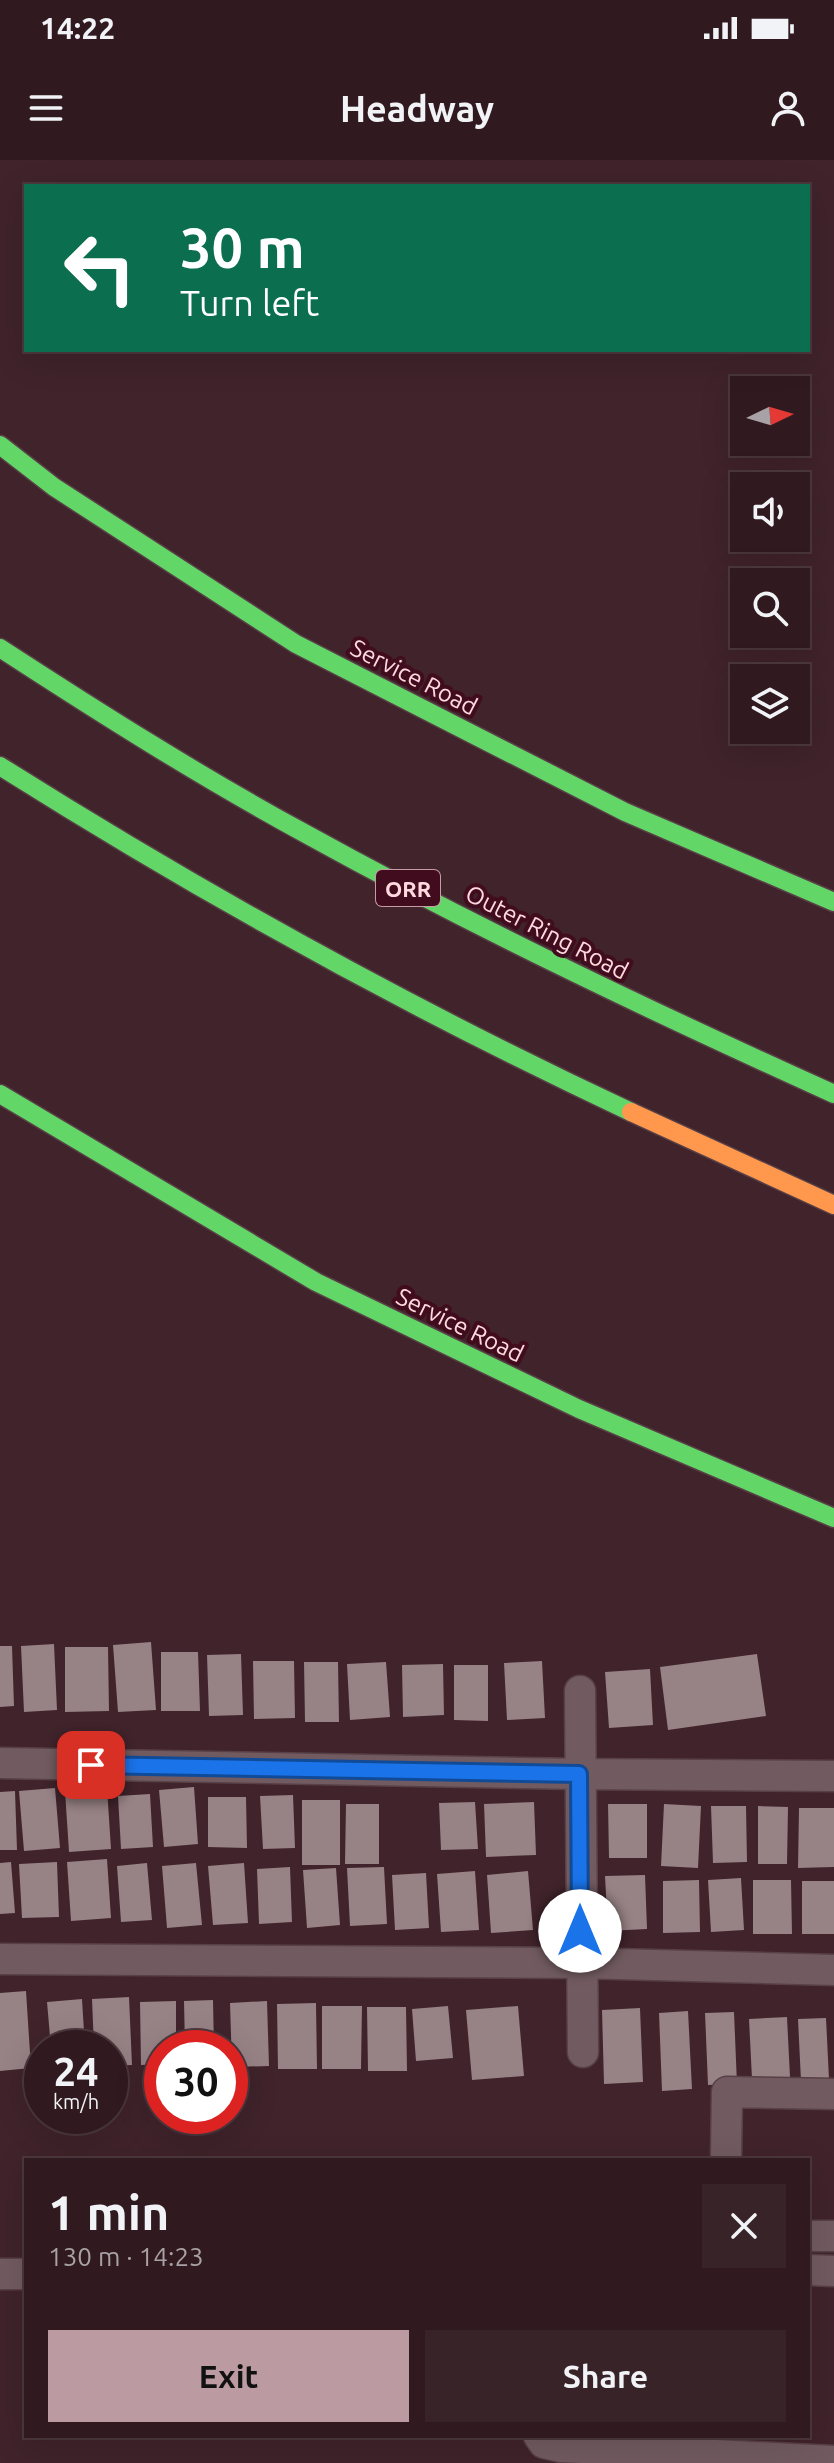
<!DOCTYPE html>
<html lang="en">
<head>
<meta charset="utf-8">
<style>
	:root { --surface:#301a20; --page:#382329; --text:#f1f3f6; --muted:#a8a1a5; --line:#4b383e; --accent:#bc9aa1 }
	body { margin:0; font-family:Ubuntu,sans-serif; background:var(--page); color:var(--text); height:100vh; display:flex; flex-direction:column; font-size:30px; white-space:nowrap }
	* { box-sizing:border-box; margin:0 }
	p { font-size:26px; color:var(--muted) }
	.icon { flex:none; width:44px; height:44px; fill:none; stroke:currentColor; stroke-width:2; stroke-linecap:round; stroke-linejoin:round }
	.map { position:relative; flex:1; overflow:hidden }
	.panel { position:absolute; left:24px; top:1998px; width:786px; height:280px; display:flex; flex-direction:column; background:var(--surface); border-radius:0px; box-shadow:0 8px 32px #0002,0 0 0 2px var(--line) }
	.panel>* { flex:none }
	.banner { position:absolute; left:24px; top:24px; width:786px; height:168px; border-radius:0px; box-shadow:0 8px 32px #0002,0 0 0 2px var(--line); background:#0b6e4f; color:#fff; overflow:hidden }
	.needle { width:52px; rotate:85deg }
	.fabs { position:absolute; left:730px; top:216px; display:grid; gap:16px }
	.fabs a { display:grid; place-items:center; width:80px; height:80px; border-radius:0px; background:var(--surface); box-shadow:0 8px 32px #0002,0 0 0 2px var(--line); font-size:40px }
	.speed { position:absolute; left:24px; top:1870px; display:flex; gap:16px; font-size:40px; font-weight:700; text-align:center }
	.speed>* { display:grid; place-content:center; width:104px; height:104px; border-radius:50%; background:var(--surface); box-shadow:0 8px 32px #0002,0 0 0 2px var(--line); line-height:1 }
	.speed small { font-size:20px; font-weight:400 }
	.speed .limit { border:12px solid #d22; background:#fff; color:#111 }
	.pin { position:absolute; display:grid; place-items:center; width:68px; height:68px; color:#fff; margin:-34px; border-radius:16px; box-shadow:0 4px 12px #0006 }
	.me { position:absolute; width:88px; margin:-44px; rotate:0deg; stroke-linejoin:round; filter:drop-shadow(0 0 6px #0008) }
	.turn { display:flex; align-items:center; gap:28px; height:168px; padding:0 24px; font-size:36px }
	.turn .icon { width:104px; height:104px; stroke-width:2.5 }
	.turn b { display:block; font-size:56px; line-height:68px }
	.round { display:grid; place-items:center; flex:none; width:84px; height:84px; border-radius:0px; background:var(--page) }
	.head { display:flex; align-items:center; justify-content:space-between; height:136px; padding:0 24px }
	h1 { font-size:48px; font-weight:700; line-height:60px }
	.cta { display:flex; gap:16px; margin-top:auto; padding:16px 24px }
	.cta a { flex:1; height:92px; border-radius:0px; background:var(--accent); color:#111; font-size:32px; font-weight:700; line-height:92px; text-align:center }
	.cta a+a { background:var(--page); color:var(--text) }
	.status { display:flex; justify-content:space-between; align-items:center; height:56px; padding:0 40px; background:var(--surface); direction:ltr }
	.status svg { height:22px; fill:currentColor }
	header { display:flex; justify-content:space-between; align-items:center; height:104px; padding:0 24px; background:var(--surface); font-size:36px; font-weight:700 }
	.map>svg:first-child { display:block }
	.building { fill:#978285 }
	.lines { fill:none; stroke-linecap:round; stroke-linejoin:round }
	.street-casing { stroke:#584046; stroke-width:33 }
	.fast-casing { stroke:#584046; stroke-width:21 }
	.slow-casing { stroke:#584046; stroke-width:21 }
	.street { stroke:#715b60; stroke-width:30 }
	.fast { stroke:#63d668; stroke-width:18 }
	.slow { stroke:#ff974d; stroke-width:18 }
	.route-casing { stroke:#114b97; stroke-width:20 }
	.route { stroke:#1a73e8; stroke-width:14 }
	.labels { text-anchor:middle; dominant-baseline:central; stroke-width:8; stroke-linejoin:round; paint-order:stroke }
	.shield { fill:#410c1d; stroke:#c59ca6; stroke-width:2 }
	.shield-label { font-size:22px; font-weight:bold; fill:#fedae0 }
	.street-label { font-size:24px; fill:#fedae0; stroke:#410c1d }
</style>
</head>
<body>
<div class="status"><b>14:22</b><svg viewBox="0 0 49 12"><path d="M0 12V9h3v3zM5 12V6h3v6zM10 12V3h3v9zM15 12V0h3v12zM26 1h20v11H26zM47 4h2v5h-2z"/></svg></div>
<header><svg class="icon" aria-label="menu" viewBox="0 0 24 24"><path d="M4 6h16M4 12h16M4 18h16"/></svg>Headway<svg class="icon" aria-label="person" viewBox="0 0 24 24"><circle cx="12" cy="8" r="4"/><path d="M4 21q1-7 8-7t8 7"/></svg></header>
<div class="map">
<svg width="834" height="2303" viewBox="0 0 834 2303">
	<rect width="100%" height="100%" fill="#40232b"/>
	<path class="building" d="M151,1482L156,1550L118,1552L113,1485Z
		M54,1484L57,1550L24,1552L21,1486Z
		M0,1486H12L14,1546L0,1547Z
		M65,1487H108L109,1551L65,1552Z
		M161,1492H198L200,1551H161Z
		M241,1494L243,1555L209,1556L207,1495Z
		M757,1494L766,1556L668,1570L660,1507Z
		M253,1501H294L295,1558L254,1559Z
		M542,1501L545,1558L507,1560L504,1503Z
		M304,1502H338L339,1562H305Z
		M386,1502L390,1557L350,1560L347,1504Z
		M443,1504L444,1555L403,1557L402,1505Z
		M454,1505H488V1561L454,1560Z
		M650,1509L653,1565L609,1568L605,1512Z
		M194,1627L198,1684L164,1687L159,1630Z
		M55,1628L60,1688L24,1691L19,1631Z
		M107,1628L111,1689L69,1692L65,1631Z
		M15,1631L17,1690H0V1632Z
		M150,1634L153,1687L121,1689L118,1636Z
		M293,1635L295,1688L263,1689L260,1636Z
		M208,1637H246L247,1688L208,1687Z
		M302,1640H340V1705H302Z
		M475,1642L478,1689L441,1690L439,1643Z
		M534,1642L536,1695L486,1697L484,1644Z
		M346,1644H379V1704H345Z
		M608,1644H647V1698H609Z
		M664,1644L701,1646L698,1708L661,1706Z
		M711,1646H746L747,1702L713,1703Z
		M758,1646L788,1647L787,1704H758Z
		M799,1648H834V1707L798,1708Z
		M107,1699L111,1758L71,1761L67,1702Z
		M11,1702L15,1753L0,1754V1703Z
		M57,1702L59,1757L22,1758L19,1704Z
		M147,1703L152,1760L121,1762L117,1706Z
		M196,1703L202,1765L167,1768L162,1706Z
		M244,1703L248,1763L213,1765L208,1706Z
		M290,1707L292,1762L259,1764L257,1709Z
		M384,1707L387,1764L350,1766L347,1708Z
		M336,1708L340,1765L307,1768L303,1710Z
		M475,1711L479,1770L441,1772L437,1714Z
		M528,1711L533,1770L491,1773L487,1715Z
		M426,1713L429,1768L395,1770L392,1715Z
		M645,1715L647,1769L608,1771L605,1716Z
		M741,1718L744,1770L711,1772L708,1720Z
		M699,1720L700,1772L663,1773V1721Z
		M753,1720H791L792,1774H753Z
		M802,1721H834V1774H802Z
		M26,1831L31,1908L0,1911V1833Z
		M129,1837L132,1905L110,1906V1888H94L92,1839Z
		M82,1839L85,1888H51L47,1842Z
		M213,1840L214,1888H185L184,1841Z
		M176,1841V1888H162V1904L141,1905L140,1842Z
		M267,1841L269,1906L232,1907L230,1843Z
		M316,1843L317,1909H278L277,1844Z
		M322,1846H362L361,1909H322Z
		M448,1846L453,1898L416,1901L412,1849Z
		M518,1846L524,1916L472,1920L466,1850Z
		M367,1847H406L407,1911H368Z
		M640,1848L643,1922L604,1924L602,1850Z
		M688,1851L692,1929L662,1931L659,1853Z
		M734,1852L737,1924L708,1925L705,1853Z
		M787,1857L790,1917L752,1919L749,1859Z
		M826,1858L829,1919L801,1921L798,1859Z"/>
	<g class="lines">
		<defs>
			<path id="street" d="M580,1531L583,1892
				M0,1603L579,1614L834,1616
				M0,1799L580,1803L834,1810
				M726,2000L727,1932L834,1934
				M808,2076H834
				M808,2110L834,2111
				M0,2114H26
				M539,2276L544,2283L562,2287L834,2301"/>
			<path id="fast" d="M0,285L54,327L296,484L625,652L834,742
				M0,488C100,553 201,617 306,674C478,769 655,853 834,934
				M0,606C203,734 413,850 631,952
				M0,934L316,1122L579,1249L834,1358"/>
			<path id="slow" d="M631,952L834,1045"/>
		</defs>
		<use href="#street" class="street-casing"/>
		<use href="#fast" class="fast-casing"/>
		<use href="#slow" class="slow-casing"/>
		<use href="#street" class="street"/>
		<use href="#fast" class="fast"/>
		<use href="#slow" class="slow"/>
	</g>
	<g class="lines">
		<defs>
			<path id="route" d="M91,1605L579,1614L580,1771"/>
		</defs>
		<use href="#route" class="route-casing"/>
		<use href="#route" class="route"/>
	</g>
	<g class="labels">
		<rect class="shield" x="376" y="710" width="64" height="36" rx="6"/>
		<g class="shield-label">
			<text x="408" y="728">ORR</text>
		</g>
		<g class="street-label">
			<text transform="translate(414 517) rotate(27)">Service Road</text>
			<text transform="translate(547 772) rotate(27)">Outer Ring Road</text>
			<text transform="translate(460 1165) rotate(26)">Service Road</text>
		</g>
	</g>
</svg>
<div class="fabs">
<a><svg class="needle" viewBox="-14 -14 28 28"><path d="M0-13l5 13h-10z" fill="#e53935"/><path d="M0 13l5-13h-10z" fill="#a8a1a5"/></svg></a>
<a><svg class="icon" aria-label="sound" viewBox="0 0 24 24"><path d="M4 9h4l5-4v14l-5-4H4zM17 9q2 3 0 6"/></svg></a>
<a><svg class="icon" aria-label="search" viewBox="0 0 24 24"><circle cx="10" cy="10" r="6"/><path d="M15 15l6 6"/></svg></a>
<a><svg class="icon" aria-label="layers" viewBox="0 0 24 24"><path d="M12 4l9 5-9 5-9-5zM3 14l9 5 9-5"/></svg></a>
</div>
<div class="speed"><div>24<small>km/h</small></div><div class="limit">30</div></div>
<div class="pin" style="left:91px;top:1605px;background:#d93025"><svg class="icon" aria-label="arrive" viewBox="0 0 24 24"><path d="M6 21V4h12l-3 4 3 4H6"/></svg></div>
<svg class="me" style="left:580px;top:1771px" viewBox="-20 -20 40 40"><circle r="19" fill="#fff"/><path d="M0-13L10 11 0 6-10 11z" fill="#1a73e8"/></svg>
<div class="banner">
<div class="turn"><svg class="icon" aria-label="left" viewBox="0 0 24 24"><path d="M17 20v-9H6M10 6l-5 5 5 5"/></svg><div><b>30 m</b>Turn left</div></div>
</div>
<section class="panel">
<div class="head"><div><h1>1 min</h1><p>130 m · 14:23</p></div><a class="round"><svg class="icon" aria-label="close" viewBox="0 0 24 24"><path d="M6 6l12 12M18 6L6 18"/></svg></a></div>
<div class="cta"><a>Exit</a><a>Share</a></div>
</section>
</div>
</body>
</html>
